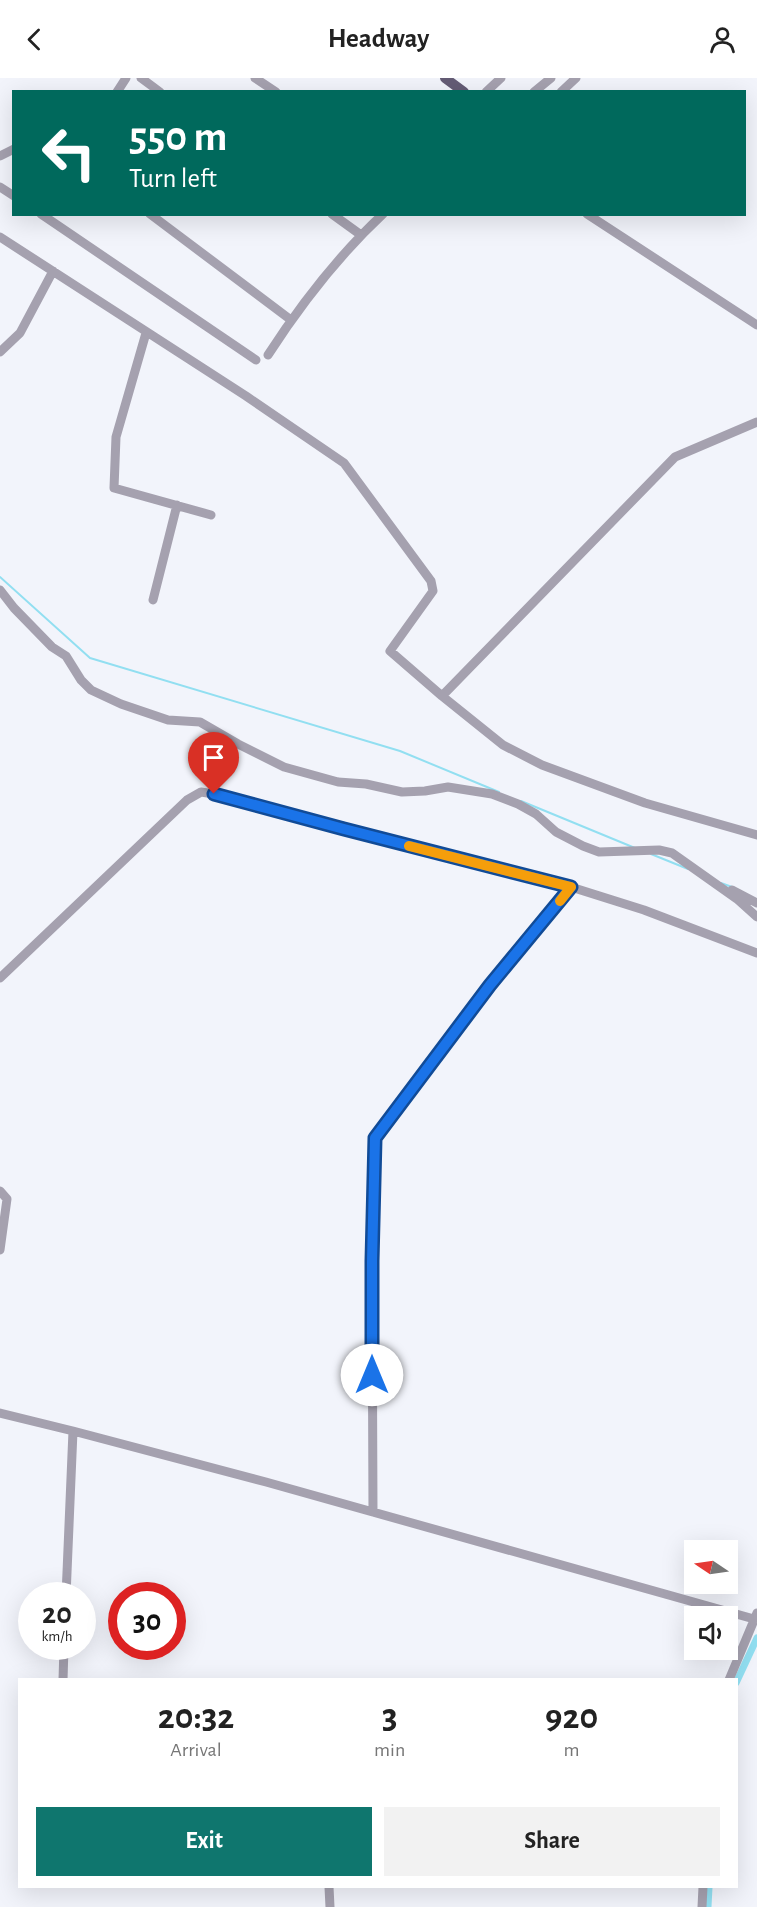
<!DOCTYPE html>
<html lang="en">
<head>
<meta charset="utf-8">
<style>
	:root { --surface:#fff; --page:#f2f2f2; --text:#222; --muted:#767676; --accent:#0f766e }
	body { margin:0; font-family:"Alegreya Sans",sans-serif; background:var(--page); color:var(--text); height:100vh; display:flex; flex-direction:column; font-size:22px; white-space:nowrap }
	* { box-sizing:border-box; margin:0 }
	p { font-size:20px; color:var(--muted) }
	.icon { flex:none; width:33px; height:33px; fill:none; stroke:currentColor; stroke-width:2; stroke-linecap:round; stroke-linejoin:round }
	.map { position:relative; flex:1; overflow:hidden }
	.side { position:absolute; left:18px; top:1600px; width:720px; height:210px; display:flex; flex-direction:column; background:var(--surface); border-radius:0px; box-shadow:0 6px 24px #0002 }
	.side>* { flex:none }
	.hud { position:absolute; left:12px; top:12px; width:734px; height:126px; border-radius:0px; box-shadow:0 6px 24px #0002; background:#00695c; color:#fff; overflow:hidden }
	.needle { width:39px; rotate:283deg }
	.buttons { position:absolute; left:684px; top:1462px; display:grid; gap:12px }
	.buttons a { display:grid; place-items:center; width:54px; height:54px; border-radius:0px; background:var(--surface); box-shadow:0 6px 24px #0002; font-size:30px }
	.speed { position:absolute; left:18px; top:1504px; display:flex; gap:12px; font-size:30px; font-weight:700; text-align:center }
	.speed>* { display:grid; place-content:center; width:78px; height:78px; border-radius:50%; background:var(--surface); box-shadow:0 6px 24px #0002; line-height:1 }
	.speed small { font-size:15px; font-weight:400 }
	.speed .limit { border:9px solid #d22; background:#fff; color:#111 }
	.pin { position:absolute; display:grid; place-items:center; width:51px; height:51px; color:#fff; margin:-62px -26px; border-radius:50% 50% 50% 0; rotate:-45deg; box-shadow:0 0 6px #0007 }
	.pin .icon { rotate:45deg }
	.me { position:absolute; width:66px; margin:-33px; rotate:0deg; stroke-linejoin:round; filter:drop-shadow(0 0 4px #0008) }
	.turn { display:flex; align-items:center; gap:21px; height:126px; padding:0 18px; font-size:27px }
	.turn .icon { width:78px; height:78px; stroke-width:2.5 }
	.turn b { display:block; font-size:42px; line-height:51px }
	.eta { display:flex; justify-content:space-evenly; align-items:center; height:102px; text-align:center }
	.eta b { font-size:36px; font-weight:700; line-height:42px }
	.primary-button { display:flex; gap:12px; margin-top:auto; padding:12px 18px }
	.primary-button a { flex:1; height:69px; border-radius:0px; background:var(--accent); color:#fff; font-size:24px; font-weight:700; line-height:69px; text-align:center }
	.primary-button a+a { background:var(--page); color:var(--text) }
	header { display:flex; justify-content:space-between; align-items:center; height:78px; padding:0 18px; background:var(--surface); font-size:27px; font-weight:700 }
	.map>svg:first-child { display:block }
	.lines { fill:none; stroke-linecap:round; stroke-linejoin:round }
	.stream { stroke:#92dff1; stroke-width:2 }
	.canal { stroke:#92dff1; stroke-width:7 }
	.minor { stroke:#a5a1af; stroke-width:9 }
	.major { stroke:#645c75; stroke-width:10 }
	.route-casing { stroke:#114b97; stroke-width:15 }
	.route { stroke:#1a73e8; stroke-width:10 }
	.slow { stroke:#f59e0b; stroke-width:10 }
</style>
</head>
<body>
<header><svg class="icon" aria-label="back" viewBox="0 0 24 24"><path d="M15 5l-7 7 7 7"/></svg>Headway<svg class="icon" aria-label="person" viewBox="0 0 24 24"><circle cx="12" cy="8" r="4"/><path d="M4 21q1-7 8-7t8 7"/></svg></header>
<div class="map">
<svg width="757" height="1829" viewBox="0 0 757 1829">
	<rect width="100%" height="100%" fill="#f2f4fb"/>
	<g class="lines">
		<path class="stream" d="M0,499L90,580L400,673L499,714
			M521,723L635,770
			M651,776L688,791
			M721,805L732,809"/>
		<path class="canal" d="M736,1605L757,1560
			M708,1829L709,1809"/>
		<path class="minor" d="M141,0L160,14
			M255,0L276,14
			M117,14L126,0
			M486,14L501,0
			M534,14L551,0
			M561,14L576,0
			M0,78L14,71
			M0,109L14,118
			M41,136L256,282
			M150,136L291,242
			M332,136L361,157
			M587,136L757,247
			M0,159L246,318L344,385L431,503L433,513L390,573L442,618L503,667L542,687L645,725L757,757
			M146,255L116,359L114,410L211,437
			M0,274L20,255L53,193
			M268,277C301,226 338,178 383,136
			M0,512L14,530L52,569L66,578L81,602L91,612L121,626L168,642L200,644L238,666L284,689L338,704L366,706L402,714L425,713L448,709L492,716L518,726L536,736L556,754L583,768L599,774L659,772L672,775L737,821L757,839
			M153,522L177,427
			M442,618L675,379L757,344
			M571,809L644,832L757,875
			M732,812L757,825
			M0,900L187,722L201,714L214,716L344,751L571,809L490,907L376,1060L372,1183L373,1434
			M0,1113L7,1121L0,1172
			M0,1335L73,1353L66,1518
			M73,1353L266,1404L754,1541
			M63,1602L64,1569
			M729,1602L757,1535
			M329,1809L330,1829
			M702,1829L703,1809"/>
		<path class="major" d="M445,0L464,14"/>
	</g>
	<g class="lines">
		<defs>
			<path id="route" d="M214,716L344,751L571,809L490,907L375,1060L372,1183V1297"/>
		</defs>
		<use href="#route" class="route-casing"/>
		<use href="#route" class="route"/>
		<path class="slow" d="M409,768L571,809L560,823"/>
	</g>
</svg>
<div class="buttons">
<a><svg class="needle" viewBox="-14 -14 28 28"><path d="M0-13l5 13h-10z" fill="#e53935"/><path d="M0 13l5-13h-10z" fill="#767676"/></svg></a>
<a><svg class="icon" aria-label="sound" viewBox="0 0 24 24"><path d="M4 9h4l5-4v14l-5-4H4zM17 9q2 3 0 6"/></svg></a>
</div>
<div class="speed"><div>20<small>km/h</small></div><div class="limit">30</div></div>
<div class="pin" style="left:214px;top:716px;background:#d93025"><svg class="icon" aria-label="arrive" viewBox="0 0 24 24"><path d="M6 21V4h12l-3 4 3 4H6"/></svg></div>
<svg class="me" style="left:372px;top:1297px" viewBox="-20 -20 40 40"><circle r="19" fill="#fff"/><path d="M0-13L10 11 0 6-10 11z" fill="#1a73e8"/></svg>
<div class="hud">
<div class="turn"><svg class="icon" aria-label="left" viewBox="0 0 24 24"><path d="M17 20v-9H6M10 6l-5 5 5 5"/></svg><div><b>550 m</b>Turn left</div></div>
</div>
<section class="side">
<div class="eta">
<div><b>20:32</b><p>Arrival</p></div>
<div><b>3</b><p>min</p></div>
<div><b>920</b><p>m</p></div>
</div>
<div class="primary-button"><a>Exit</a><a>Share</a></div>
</section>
</div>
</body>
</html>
